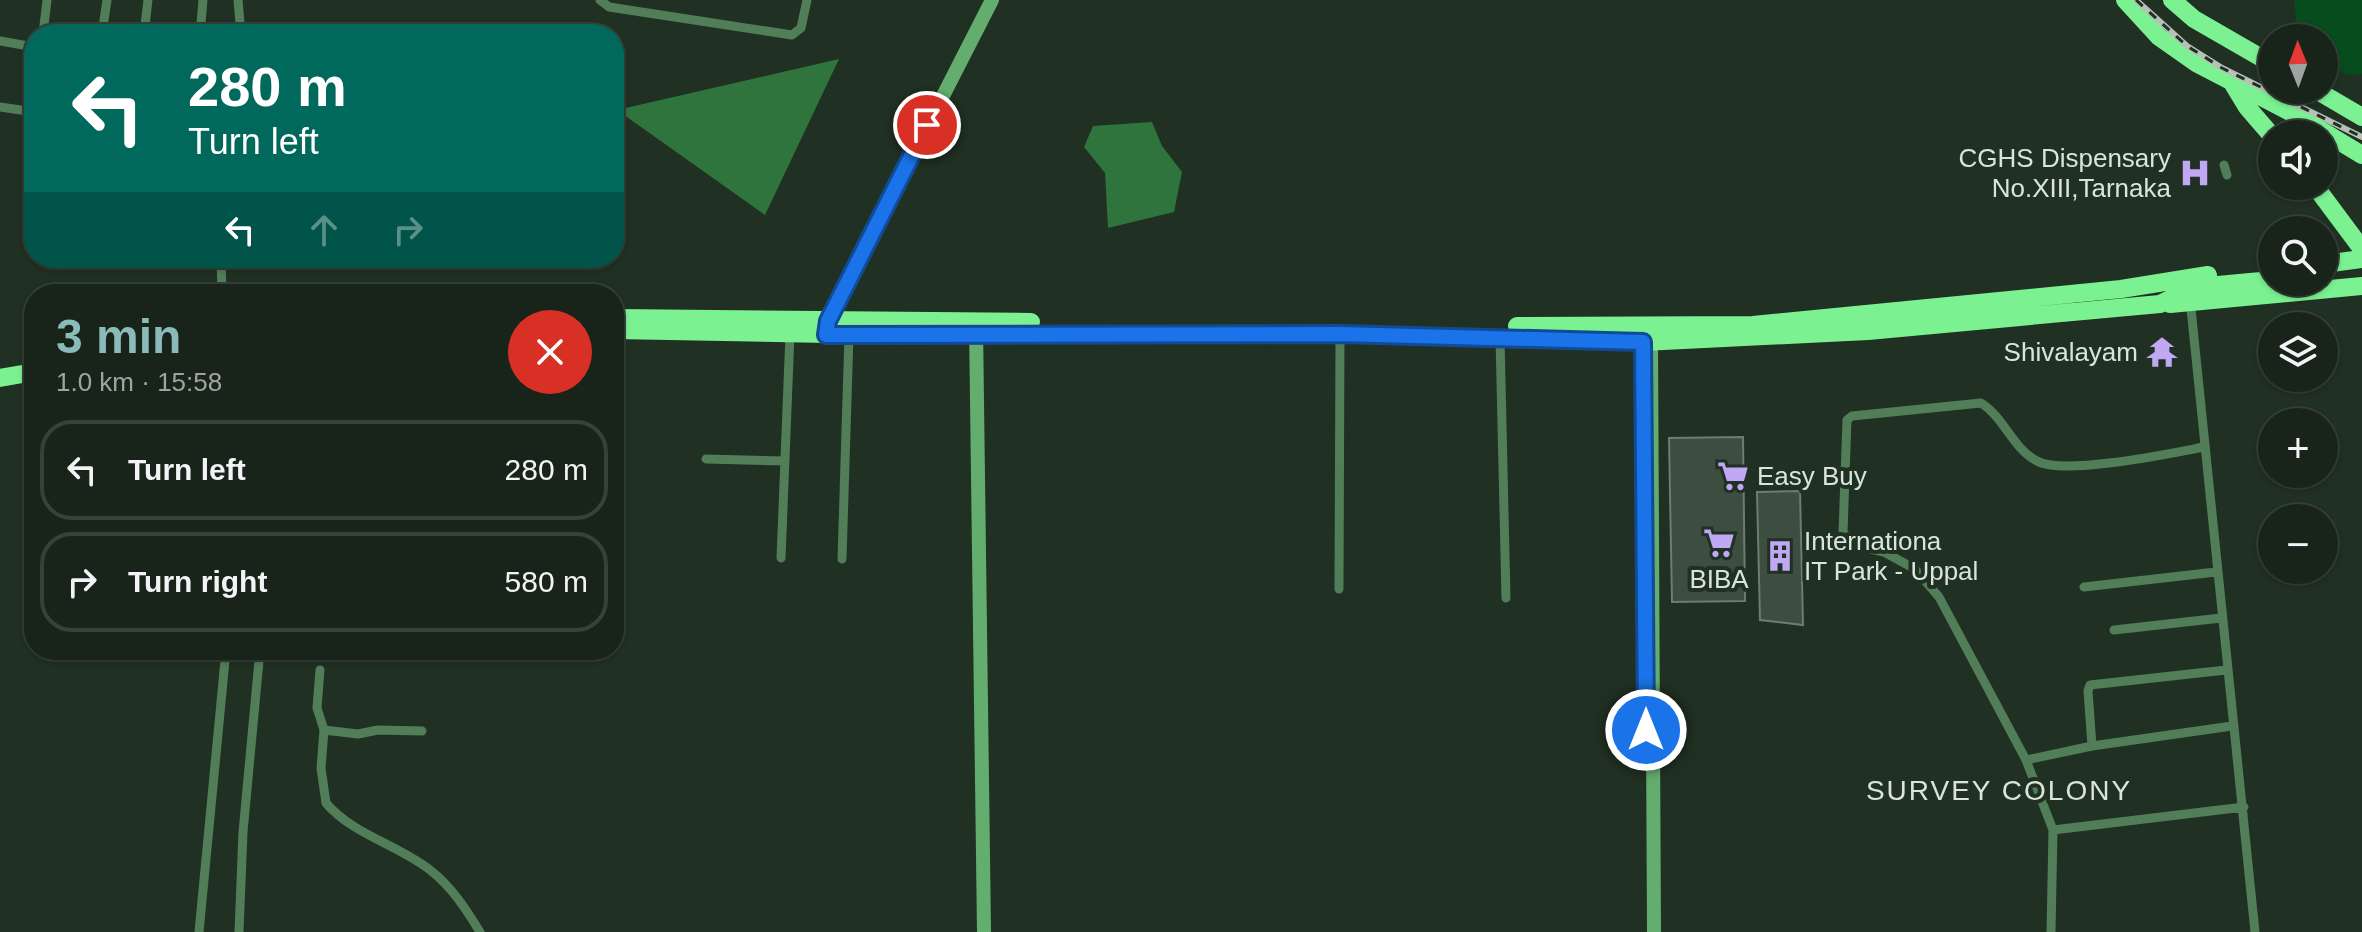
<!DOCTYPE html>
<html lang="en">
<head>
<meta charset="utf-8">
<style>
	:root { --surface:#18241a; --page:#253027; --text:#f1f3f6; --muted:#9fa4a2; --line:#364139; --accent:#8bbbb9 }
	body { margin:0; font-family:Helvetica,sans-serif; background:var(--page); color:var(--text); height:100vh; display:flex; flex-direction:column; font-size:30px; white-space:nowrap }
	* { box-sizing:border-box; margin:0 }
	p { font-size:26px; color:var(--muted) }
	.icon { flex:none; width:44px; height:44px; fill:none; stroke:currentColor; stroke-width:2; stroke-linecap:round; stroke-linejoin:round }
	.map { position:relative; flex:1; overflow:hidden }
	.details { position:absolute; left:24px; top:284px; width:600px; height:376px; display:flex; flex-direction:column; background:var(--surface); border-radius:32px; box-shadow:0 2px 6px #0004,0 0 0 2px var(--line) }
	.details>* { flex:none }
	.banner { position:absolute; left:24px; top:24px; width:600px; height:244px; border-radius:32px; box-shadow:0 2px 6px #0004,0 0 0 2px var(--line); background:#00695c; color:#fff; overflow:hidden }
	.needle { width:52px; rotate:359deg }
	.tools { position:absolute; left:2258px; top:24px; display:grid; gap:16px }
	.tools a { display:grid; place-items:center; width:80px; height:80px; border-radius:50%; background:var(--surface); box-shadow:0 2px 6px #0004,0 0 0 2px var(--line); font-size:40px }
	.pin { position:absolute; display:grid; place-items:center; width:68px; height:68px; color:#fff; margin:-34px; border:4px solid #fff; border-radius:50%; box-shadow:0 2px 8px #0007 }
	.me { position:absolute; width:88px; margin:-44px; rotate:0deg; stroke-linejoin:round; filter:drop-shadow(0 0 6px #0008) }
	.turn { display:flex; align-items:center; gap:28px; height:168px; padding:0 32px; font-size:36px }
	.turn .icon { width:104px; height:104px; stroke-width:2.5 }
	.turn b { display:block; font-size:56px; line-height:68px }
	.lanes { display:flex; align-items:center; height:76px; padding:0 32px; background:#0003; justify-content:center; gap:40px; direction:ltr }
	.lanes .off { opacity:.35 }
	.round { display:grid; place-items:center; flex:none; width:84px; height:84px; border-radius:42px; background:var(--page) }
	.headline { display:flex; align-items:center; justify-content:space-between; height:136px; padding:0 32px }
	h1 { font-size:48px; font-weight:600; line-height:60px; color:var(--accent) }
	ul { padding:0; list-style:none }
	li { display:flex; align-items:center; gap:24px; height:100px; margin:0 16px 12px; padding:0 16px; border:4px solid var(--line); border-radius:32px }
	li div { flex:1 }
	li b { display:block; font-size:30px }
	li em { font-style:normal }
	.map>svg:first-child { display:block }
	.green { fill:#064c1c }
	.water { fill:#2f743d }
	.building { fill:#3d4d3f; stroke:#6c7e6e; stroke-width:2 }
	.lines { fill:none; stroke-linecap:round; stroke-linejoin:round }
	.street { stroke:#517e58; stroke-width:9 }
	.secondary { stroke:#63ad6f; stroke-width:14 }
	.highway { stroke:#7bf191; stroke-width:18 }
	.rail-casing { stroke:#b6c1b7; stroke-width:6 }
	.rail { stroke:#203022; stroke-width:3; stroke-dasharray:9; stroke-linecap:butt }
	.route-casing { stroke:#114b97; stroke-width:20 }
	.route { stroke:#1a73e8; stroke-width:14 }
	.labels { text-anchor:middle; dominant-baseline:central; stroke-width:8; stroke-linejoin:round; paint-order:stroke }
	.poi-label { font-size:26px; fill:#dae4db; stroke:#203022; text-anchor:end }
	.neighbourhood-label { font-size:28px; letter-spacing:2px; fill:#dae4db; stroke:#203022 }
</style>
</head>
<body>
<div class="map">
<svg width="2362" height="932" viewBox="0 0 2362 932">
	<rect width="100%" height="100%" fill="#203022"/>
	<path class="green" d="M2294,0H2362V74L2350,75L2324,68V38H2298Z"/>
	<path class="water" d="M839,59L765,215L617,110Z
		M1152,122L1162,146L1182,172L1174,212L1108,228L1105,173L1084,147L1093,126Z"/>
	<path class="building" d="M1743,437L1745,601L1672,602L1669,438Z
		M1800,491L1803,625L1760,620L1757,492Z"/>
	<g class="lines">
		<path class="street" d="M238,0L241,34
			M600,0L609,7L792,35L801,28L807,0
			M43,34L47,0
			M102,34L107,0
			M144,34L148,0
			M200,34L203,0
			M0,41L34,47
			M0,107L34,112
			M2224,165L2227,175
			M221,258L222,294
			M2190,299L2255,932
			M1500,338L1506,598
			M706,459L785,461
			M781,558L790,334
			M842,559L849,335
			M2084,587L2216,572
			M1339,589L1340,334
			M2114,630L2221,618
			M320,670L317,708L324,730L321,768L326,803C352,834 398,845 430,870C451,886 466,909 480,932
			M324,730L358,734L378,730L422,731
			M2092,746L2088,691L2090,685L2226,670
			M2026,760L2092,746L2232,726
			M2053,830L2244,807
			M199,932L226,650
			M239,932L243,832L260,650
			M2051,932L2053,830L2026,760L1939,597L1915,569L1884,552L1856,546L1843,532L1847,420L1852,416L1981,403C2005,418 2012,448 2037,461C2064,476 2172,453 2204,447"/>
		<path class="secondary" d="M828,321L992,0
			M976,324L984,932
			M1651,341L1654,932"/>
		<path class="highway" d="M2125,0L2159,37L2196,63L2296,115L2362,155
			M2172,0L2194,19L2272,64
			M2233,84L2247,107L2272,136
			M2316,90L2362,117
			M2315,186L2362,249
			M2324,264L2362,259
			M2170,304L2362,286
			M614,318L1031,322
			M1517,326L1753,325L2121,289L2208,275
			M614,330L883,335L1340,334L1643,342L1868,331L2160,304L2196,287L2272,280
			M0,378L34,372"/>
		<defs>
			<path id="rail" d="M2136,0L2187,46L2222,68L2362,137"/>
		</defs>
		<use href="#rail" class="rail-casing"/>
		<use href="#rail" class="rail"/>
	</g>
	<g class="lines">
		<defs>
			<path id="route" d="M927,125L828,321L826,335L1340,334L1643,342L1646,730"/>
		</defs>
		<use href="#route" class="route-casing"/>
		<use href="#route" class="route"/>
	</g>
	<defs>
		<symbol id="hospital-bare" viewBox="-9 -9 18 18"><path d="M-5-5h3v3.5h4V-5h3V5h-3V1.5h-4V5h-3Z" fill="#c0a8f4" stroke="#203022" stroke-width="2.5" paint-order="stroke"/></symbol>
		<symbol id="temple-bare" viewBox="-9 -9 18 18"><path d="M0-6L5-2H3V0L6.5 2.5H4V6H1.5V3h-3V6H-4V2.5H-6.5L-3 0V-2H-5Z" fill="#c0a8f4" stroke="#203022" stroke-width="2.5" paint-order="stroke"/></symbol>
		<symbol id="supermarket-bare" viewBox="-9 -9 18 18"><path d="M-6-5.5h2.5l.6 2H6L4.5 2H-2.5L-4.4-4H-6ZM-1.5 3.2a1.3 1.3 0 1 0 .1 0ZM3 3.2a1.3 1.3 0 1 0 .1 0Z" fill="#c0a8f4" stroke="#203022" stroke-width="2.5" paint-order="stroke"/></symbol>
		<symbol id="building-bare" viewBox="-9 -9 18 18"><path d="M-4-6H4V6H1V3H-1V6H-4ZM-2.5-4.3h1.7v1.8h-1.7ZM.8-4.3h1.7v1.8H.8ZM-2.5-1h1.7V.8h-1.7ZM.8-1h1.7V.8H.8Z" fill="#c0a8f4" stroke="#203022" stroke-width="2.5" paint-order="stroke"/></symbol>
	</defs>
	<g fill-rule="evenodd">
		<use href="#hospital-bare" x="2173" y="151" width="44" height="44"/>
		<use href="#temple-bare" x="2140" y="330" width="44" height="44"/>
		<use href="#supermarket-bare" x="1711" y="454" width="44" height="44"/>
		<use href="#supermarket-bare" x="1697" y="521" width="44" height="44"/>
		<use href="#building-bare" x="1758" y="534" width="44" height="44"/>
	</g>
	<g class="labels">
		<g class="poi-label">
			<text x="2171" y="158">CGHS Dispensary<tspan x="2171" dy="30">No.XIII,Tarnaka</tspan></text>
			<text x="2138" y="352">Shivalayam</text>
			<text x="1757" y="476" text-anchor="start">Easy Buy</text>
			<text x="1804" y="541" text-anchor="start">Internationa<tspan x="1804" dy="30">IT Park - Uppal</tspan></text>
			<text x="1719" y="579" text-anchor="middle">BIBA</text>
		</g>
		<g class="neighbourhood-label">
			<text x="1999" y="790">SURVEY COLONY</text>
		</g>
	</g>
</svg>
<div class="tools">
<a><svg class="needle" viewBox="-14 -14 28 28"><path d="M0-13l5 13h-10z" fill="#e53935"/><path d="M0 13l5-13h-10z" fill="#9fa4a2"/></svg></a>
<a><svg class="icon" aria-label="sound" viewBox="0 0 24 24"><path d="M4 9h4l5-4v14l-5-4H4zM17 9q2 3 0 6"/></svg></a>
<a><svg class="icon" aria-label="search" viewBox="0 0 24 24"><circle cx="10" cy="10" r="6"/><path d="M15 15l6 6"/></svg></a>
<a><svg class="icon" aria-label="layers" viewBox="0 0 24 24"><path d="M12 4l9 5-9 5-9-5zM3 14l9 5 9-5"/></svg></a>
<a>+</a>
<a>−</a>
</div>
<div class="pin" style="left:927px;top:125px;background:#d93025"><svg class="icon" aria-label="arrive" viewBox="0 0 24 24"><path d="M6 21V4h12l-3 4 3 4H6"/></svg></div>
<svg class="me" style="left:1646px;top:730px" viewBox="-20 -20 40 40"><circle r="17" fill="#1a73e8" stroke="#fff" stroke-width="3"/><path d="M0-11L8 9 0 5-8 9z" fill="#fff"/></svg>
<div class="banner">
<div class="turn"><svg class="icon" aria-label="left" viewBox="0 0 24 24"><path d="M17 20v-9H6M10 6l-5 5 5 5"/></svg><div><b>280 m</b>Turn left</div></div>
<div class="lanes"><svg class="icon" aria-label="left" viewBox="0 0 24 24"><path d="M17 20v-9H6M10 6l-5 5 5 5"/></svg><svg class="icon off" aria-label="ahead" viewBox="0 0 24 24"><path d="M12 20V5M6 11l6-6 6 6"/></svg><svg class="icon off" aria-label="right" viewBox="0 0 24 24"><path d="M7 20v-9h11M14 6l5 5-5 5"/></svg></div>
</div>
<section class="details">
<div class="headline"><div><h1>3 min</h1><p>1.0 km · 15:58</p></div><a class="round" style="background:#d93025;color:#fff"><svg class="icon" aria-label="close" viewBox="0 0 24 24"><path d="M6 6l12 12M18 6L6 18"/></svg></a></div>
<ul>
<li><svg class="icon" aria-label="left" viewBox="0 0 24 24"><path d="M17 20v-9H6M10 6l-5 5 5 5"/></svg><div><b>Turn left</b></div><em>280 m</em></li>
<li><svg class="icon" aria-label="right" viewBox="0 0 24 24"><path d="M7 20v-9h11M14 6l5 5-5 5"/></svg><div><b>Turn right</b></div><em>580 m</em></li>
</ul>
</section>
</div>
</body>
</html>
